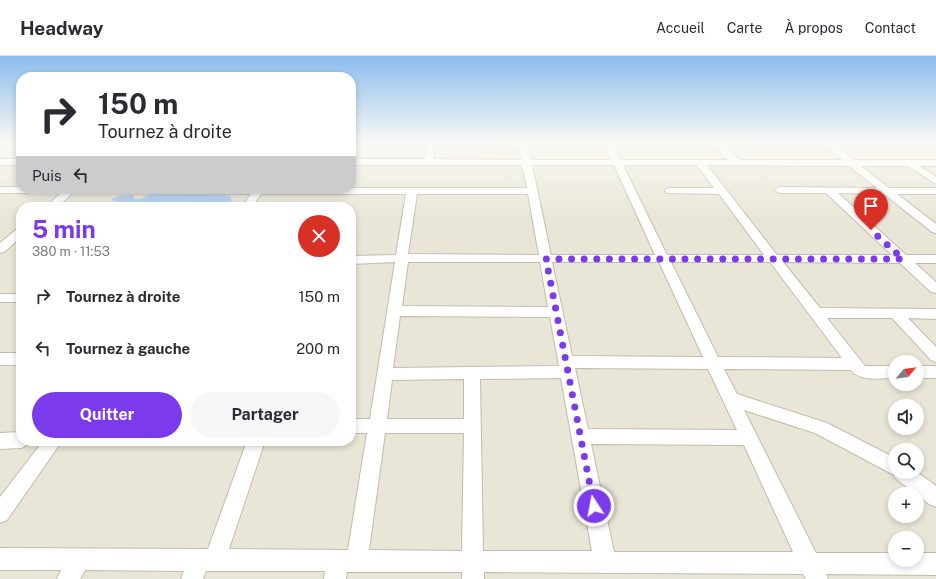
<!DOCTYPE html>
<html lang="fr">
<head>
<meta charset="utf-8">
<style>
	:root { --surface:#fff; --page:#f7f7f7; --text:#2b2b33; --muted:#7c7c81; --line:#e1e1e2; --accent:#7c3aed }
	body { margin:0; font-family:"Public Sans",sans-serif; background:var(--page); color:var(--text); height:100vh; display:flex; flex-direction:column; font-size:15px; white-space:nowrap }
	* { box-sizing:border-box; margin:0 }
	p { font-size:13px; color:var(--muted) }
	.icon { flex:none; width:22px; height:22px; fill:none; stroke:currentColor; stroke-width:2; stroke-linecap:round; stroke-linejoin:round }
	.map { position:relative; flex:1; overflow:hidden }
	.side { position:absolute; left:16px; top:146px; width:340px; height:244px; display:flex; flex-direction:column; background:var(--surface); border-radius:16px; box-shadow:0 2px 6px #0003 }
	.side>* { flex:none }
	.top-card { position:absolute; left:16px; top:16px; width:340px; height:122px; border-radius:16px; box-shadow:0 2px 6px #0003; background:#fff; color:var(--text); overflow:hidden }
	.needle { width:26px; rotate:61deg }
	.controls { position:absolute; left:888px; top:299px; display:grid; gap:8px }
	.controls a { display:grid; place-items:center; width:36px; height:36px; border-radius:50%; background:var(--surface); box-shadow:0 2px 6px #0003; font-size:20px }
	.pin { position:absolute; display:grid; place-items:center; width:34px; height:34px; color:#fff; margin:-41px -17px; border-radius:50% 50% 50% 0; rotate:-45deg; box-shadow:0 0 4px #0007 }
	.pin .icon { rotate:45deg }
	.me { position:absolute; width:44px; margin:-22px; rotate:349deg; stroke-linejoin:round; filter:drop-shadow(0 0 3px #0008) }
	.turn { display:flex; align-items:center; gap:14px; height:84px; padding:0 16px; font-size:18px }
	.turn .icon { width:52px; height:52px; stroke-width:2.5 }
	.turn b { display:block; font-size:28px; line-height:34px }
	.then { display:flex; align-items:center; height:38px; padding:0 16px; background:#0003; gap:8px; font-size:15px }
	.round { display:grid; place-items:center; flex:none; width:42px; height:42px; border-radius:21px; background:var(--page) }
	.headline { display:flex; align-items:center; justify-content:space-between; height:68px; padding:0 16px }
	h1 { font-size:24px; font-weight:700; line-height:30px; color:var(--accent) }
	.cta { display:flex; gap:8px; margin-top:auto; padding:8px 16px }
	.cta a { flex:1; height:46px; border-radius:24px; background:var(--accent); color:#fff; font-size:16px; font-weight:700; line-height:46px; text-align:center }
	.cta a+a { background:var(--page); color:var(--text) }
	ul { padding:0; list-style:none }
	li { display:flex; align-items:center; gap:12px; height:52px; padding:0 16px }
	li div { flex:1 }
	li b { display:block; font-size:15px }
	li em { font-style:normal }
	header { display:flex; align-items:center; gap:24px; box-sizing:border-box; height:56px; padding:0 20px; background:var(--surface); border-bottom:1px solid var(--line) }
	header strong { font-size:19px }
	nav { display:flex; gap:22px; margin-inline-start:auto; font-size:14px }
	.map>svg:first-child { display:block }
	.residential { fill:#e9e6d7; fill-rule:evenodd }
	.water { fill:#a4c9f4 }
	.lines { fill:none; stroke-linecap:round; stroke-linejoin:round }
	.street-casing { stroke:#c1bcab; stroke-width:2 }
	.street { fill:#fff; fill-rule:evenodd }
	.route { stroke:#7c3aed; stroke-width:7; stroke-dasharray:0 12.6 }
</style>
</head>
<body>
<header>
<strong>Headway</strong>
<nav><a>Accueil</a><a>Carte</a><a>À propos</a><a>Contact</a></nav>
</header>
<div class="map">
<svg width="936" height="523" viewBox="0 0 936 523">
	<rect width="100%" height="100%" fill="#f5f3e9"/>
	<path class="residential" d="M0,88H21V133H351V88H936V523H0ZM21,151H351V385H21ZM895,306H917V328H895ZM895,350H917V372H895ZM895,394H917V416H895ZM895,438H917V460H895ZM895,482H917V504H895Z"/>
	<path class="water" d="M193,136C206,140 219,136 231,141L232,151H155L154,150L113,145L112,143L119,140L133,139L134,143H141L150,138Z"/>
	<g class="lines">
		<defs>
			<path id="street" d="M428,88H436L433,103L521,104L519,88H527L531,104H611L604,88H613L620,104H728L713,88H722L739,104H843L824,88H834L854,104H936V110H920L936,121V128L908,110H861L889,132H936V138H897L936,168V177L932,176L884,138L838,137L906,199H936V207H915L936,226V237L931,236L900,207L783,206L820,252L936,253V263L908,262L936,291V306L931,304L892,262H827L865,310H895V322C880,322 860,326 851,314L724,313L737,338L827,367L895,402V416H917L936,430V451L929,448L895,422L894,419L815,377L744,354L816,497H895V504H917V497H936V519L826,518L828,523H806L803,518L484,516V523H462V516H347L346,523H324L325,515H206L203,523H181L184,515L85,514L80,523H57L61,514H0V492L208,493L247,385H265L229,493L348,494L367,377H351V363H370L395,206L351,208V200L396,199L406,138H261L252,151H242L251,138L73,137L57,151H46L61,137H0V131H21V133H351V132H527L522,109H351V103H424ZM532,109H614L655,199H551ZM623,109H697L714,132H670L666,133L665,135L666,137L719,138L764,199H667ZM707,109L849,110L877,132L779,131L774,134L779,137H826L892,199H777ZM417,138H528L539,199L408,198ZM408,206H540L548,251L402,250ZM552,206H659L703,301L572,300ZM671,206H770L842,302L718,301ZM400,260L550,261L559,310L393,312ZM575,312L708,313L737,374L588,373ZM561,322L592,495H483L480,323ZM464,323V363H387L392,324ZM385,377H464L462,495L369,494ZM591,388L744,389L793,496H614Z
				M0,103H21V109H0Z
				M21,172V181L4,196L0,197V187L17,173Z
				M0,238H21V246H0Z
				M0,297H21V309H0Z
				M917,310H936V322H917Z
				M21,376V385H29L27,389L21,392L0,393V377Z
				M43,385H62L7,464L0,467V441Z"/>
		</defs>
		<use href="#street" class="street-casing"/>
		<use href="#street" class="street"/>
	</g>
	<linearGradient id="sky" x2="0" y2="1"><stop stop-color="#8dbced"/><stop offset="0.54" stop-color="#fafaf5"/><stop offset="1" stop-color="#fafaf5" stop-opacity="0"/></linearGradient>
	<rect width="936" height="162" fill="url(#sky)"/>
	<g class="lines">
		<path class="route" d="M594,450L546,203H903L871,174"/>
	</g>
</svg>
<div class="controls">
<a><svg class="needle" viewBox="-14 -14 28 28"><path d="M0-13l5 13h-10z" fill="#e53935"/><path d="M0 13l5-13h-10z" fill="#7c7c81"/></svg></a>
<a><svg class="icon" aria-label="sound" viewBox="0 0 24 24"><path d="M4 9h4l5-4v14l-5-4H4zM17 9q2 3 0 6"/></svg></a>
<a><svg class="icon" aria-label="search" viewBox="0 0 24 24"><circle cx="10" cy="10" r="6"/><path d="M15 15l6 6"/></svg></a>
<a>+</a>
<a>−</a>
</div>
<div class="pin" style="left:871px;top:174px;background:#d93025"><svg class="icon" aria-label="arrive" viewBox="0 0 24 24"><path d="M6 21V4h12l-3 4 3 4H6"/></svg></div>
<svg class="me" style="left:594px;top:450px" viewBox="-20 -20 40 40"><circle r="17" fill="#7c3aed" stroke="#fff" stroke-width="3"/><path d="M0-11L8 9 0 5-8 9z" fill="#fff"/></svg>
<div class="top-card">
<div class="turn"><svg class="icon" aria-label="right" viewBox="0 0 24 24"><path d="M7 20v-9h11M14 6l5 5-5 5"/></svg><div><b>150 m</b>Tournez à droite</div></div>
<div class="then">Puis<svg class="icon" aria-label="left" viewBox="0 0 24 24"><path d="M17 20v-9H6M10 6l-5 5 5 5"/></svg></div>
</div>
<section class="side">
<div class="headline"><div><h1>5 min</h1><p>380 m · 11:53</p></div><a class="round" style="background:#d93025;color:#fff"><svg class="icon" aria-label="close" viewBox="0 0 24 24"><path d="M6 6l12 12M18 6L6 18"/></svg></a></div>
<ul>
<li><svg class="icon" aria-label="right" viewBox="0 0 24 24"><path d="M7 20v-9h11M14 6l5 5-5 5"/></svg><div><b>Tournez à droite</b></div><em>150 m</em></li>
<li><svg class="icon" aria-label="left" viewBox="0 0 24 24"><path d="M17 20v-9H6M10 6l-5 5 5 5"/></svg><div><b>Tournez à gauche</b></div><em>200 m</em></li>
</ul>
<div class="cta"><a>Quitter</a><a>Partager</a></div>
</section>
</div>
</body>
</html>
